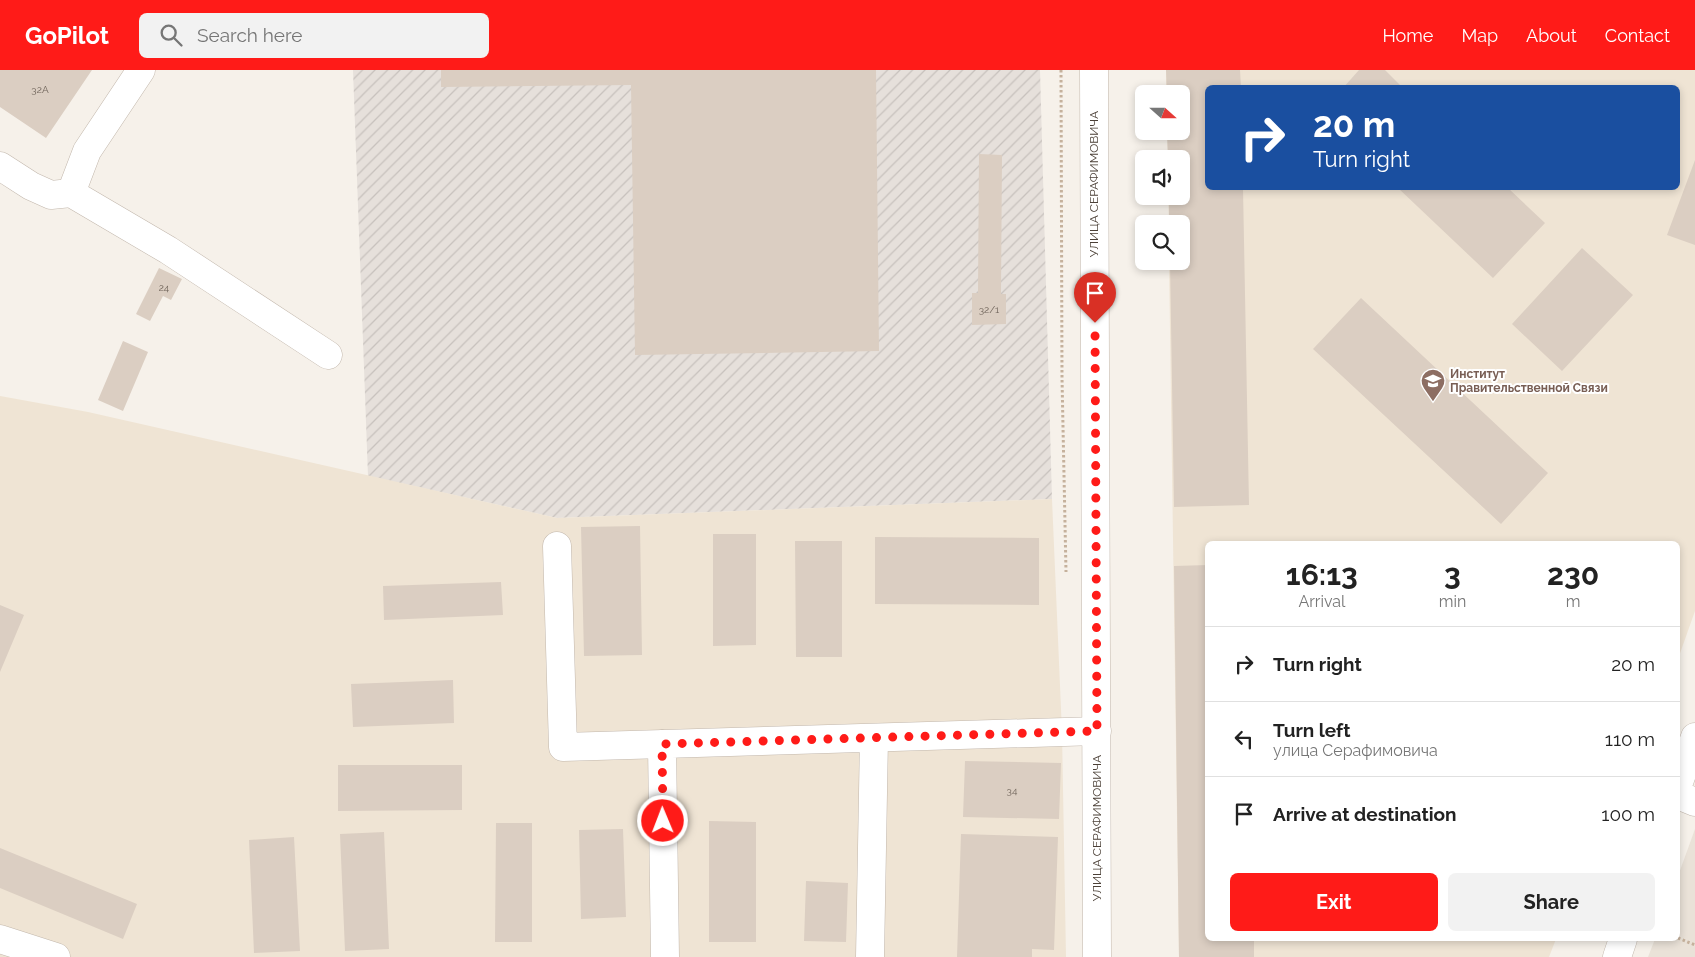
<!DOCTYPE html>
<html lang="en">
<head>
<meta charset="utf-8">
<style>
	:root { --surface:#fff; --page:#f2f2f2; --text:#222; --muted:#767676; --line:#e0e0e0; --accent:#ff1b18 }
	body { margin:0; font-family:Raleway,sans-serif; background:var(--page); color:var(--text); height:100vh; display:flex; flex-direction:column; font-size:19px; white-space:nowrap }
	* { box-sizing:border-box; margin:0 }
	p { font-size:16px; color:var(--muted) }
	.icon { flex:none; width:28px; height:28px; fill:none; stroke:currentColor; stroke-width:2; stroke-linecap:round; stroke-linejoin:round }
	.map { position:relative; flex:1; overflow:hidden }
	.side { position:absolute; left:1205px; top:471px; width:475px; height:400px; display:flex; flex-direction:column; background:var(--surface); border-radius:8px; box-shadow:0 2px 8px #0003 }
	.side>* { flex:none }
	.guide { position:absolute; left:1205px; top:15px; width:475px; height:105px; border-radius:8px; box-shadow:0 2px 8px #0003; background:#1a4fa0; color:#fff; overflow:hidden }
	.needle { width:32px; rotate:111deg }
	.controls { position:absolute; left:1135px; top:15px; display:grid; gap:10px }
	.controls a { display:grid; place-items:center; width:55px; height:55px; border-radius:8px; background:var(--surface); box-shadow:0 2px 8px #0003; font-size:25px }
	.pin { position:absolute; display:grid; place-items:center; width:42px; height:42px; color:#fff; margin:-51px -21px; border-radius:50% 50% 50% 0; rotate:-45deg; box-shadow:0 0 5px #0007 }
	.pin .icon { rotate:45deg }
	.me { position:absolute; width:55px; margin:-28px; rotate:359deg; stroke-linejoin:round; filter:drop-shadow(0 0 4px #0008) }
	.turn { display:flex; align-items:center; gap:18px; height:105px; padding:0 25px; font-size:22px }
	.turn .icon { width:65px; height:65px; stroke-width:2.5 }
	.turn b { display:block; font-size:35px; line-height:42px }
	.eta { display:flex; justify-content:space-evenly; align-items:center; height:85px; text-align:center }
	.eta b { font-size:30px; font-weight:700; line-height:35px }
	.action { display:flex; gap:10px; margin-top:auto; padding:10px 25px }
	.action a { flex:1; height:58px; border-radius:8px; background:var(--accent); color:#fff; font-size:20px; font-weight:700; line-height:58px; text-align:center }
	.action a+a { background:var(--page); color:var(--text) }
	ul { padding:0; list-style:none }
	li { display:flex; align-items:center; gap:15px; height:75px; padding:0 25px; border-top:1px solid var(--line) }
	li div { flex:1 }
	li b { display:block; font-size:19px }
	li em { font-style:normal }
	header { display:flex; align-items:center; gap:30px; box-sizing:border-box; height:70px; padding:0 25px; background:var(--accent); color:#fff }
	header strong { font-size:24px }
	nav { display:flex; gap:28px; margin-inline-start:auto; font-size:18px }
	.search { width:350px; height:45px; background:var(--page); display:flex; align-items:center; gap:12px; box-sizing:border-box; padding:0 18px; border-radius:8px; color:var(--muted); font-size:19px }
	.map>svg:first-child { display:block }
	.residential { fill:#eae2d8 }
	.industrial { fill:url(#industrial-furrows) }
	.education { fill:#efe4d4; fill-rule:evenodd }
	.building { fill:#dbcec2 }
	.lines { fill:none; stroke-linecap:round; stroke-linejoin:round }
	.minor-casing { stroke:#c2b7ac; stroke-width:29 }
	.path { stroke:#c5b19c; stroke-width:3; stroke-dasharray:2.5 2.5; stroke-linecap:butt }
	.minor { stroke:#fff; stroke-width:28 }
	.route { stroke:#ff1b18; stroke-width:9; stroke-dasharray:0 16.2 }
	.labels { text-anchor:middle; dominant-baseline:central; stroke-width:4; stroke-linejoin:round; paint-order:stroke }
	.number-label { font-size:10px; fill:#6f645a }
	.street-label { font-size:12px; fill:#4b4037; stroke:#fff }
	.education-label { font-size:12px; font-weight:bold; fill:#785e54; stroke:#fff; text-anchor:start }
</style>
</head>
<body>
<header>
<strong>GoPilot</strong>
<div class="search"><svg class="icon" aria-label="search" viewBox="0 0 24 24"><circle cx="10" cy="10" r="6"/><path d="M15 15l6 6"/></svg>Search here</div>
<nav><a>Home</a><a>Map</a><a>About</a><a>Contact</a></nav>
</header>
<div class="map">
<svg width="1695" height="887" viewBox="0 0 1695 887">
	<defs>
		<pattern id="industrial-furrows" width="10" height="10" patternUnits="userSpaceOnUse" patternTransform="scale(1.25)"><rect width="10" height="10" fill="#e6e0db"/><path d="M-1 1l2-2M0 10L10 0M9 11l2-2" fill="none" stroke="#c7c1bd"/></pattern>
	</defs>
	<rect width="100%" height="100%" fill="#f6f1ea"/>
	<path class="residential" d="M1695,759V887H1648L1655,869H1678V806Z"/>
	<path class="industrial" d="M353,0H1040L1052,429L557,448L368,406Z"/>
	<path class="education" d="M1166,0H1695V541L1678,589V474H1208V869H1556L1549,887H1179L1169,191H1181V154H1169L1168,126H1181V89H1168L1167,61H1181V24H1166ZM1208,18H1678V118H1208Z
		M0,326L88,342L557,448L1052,429L1062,662L1066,887H0Z"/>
	<path class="building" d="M0,0H92L46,68L0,37Z
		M441,0H876L879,281L635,285L631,15L441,17Z
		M1166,0H1240L1241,18H1208V118H1243L1249,435L1174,437L1170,191H1181V154H1169V126H1181V89H1168L1167,61H1181V24H1167Z
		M1359,0H1385L1403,18H1343Z
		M979,84L1002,85L1001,224H1006V254L972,255V223H978Z
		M1695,90V175L1667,165Z
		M1398,118H1508L1545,153L1493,208Z
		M1582,178L1633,225L1562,301L1512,254Z
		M159,198L182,209L171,230L163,226L150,251L136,244Z
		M1361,228L1548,403L1501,454L1313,279Z
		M123,271L148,282L123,341L98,330Z
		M640,456L642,585L584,586L581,457Z
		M713,464H756V575L713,576Z
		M875,467L1039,468V535L875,534Z
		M795,471H842V587H796Z
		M1208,495V869H1254V887H1179L1174,496Z
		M501,512L503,545L384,550L383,516Z
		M0,535L24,545L0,602Z
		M453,610L454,653L353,657L351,614Z
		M965,691L1061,693L1059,749L963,747Z
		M338,695H462V740L338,741Z
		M709,751L756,752V872H709Z
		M496,753H532V872H495Z
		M623,759L626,847L581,849L579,760Z
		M384,762L389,879L345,881L340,764Z
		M961,764L1058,767L1054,880L1032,879V887H957Z
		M294,767L300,881L254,883L249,770Z
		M0,778L137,834L123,869L0,818Z
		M806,811L848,813L846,872L804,871Z"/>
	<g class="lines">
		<defs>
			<path id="minor" d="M1094,0L1097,887
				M0,96L31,116L51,125L71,123L168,180L328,285
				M71,123L87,81L141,0
				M557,476L563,677L1097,661
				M662,674L665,887
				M1678,715L1695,667
				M1678,725L1695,732
				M0,869L56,887
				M870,887L874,668
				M1617,887L1623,869"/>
		</defs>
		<use href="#minor" class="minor-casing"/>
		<path class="path" d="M1061,0L1062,308L1066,502
			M1678,868L1695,875"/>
		<use href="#minor" class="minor"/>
	</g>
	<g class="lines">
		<path class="route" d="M663,751L662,674L1097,661L1095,253"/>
	</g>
	<defs>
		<symbol id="university-pin" viewBox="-11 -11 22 30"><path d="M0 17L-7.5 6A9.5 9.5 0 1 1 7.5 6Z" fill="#8d6e63" stroke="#fff"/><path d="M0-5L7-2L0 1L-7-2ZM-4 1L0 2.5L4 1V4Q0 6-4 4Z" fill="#fff"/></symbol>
	</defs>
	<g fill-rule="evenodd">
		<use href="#university-pin" x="1419" y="297" width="28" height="38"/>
	</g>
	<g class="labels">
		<g class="number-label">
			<text x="40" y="19">32А</text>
			<text x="164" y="217">24</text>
			<text x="989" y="239">32/1</text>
			<text x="1012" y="720">34</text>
		</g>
		<g class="street-label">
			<text transform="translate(1094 114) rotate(-90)">УЛИЦА СЕРАФИМОВИЧА</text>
			<text transform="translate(1097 758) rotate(-90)">УЛИЦА СЕРАФИМОВИЧА</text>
		</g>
		<g class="education-label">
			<text x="1450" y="304">Институт<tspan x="1450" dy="14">Правительственной Связи</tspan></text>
		</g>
	</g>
</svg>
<div class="controls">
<a><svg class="needle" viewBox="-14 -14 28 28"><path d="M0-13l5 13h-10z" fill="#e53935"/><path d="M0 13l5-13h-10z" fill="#767676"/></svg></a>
<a><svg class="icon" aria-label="sound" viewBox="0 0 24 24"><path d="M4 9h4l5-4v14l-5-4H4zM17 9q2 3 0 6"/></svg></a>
<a><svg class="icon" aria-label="search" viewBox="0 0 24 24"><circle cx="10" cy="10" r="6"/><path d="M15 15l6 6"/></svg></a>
</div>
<div class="pin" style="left:1095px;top:253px;background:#d93025"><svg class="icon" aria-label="arrive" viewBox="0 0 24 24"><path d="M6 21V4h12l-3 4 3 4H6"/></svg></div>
<svg class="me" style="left:663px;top:751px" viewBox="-20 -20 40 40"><circle r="17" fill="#ff1b18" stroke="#fff" stroke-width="3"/><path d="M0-11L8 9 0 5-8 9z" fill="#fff"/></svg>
<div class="guide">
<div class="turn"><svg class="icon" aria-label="right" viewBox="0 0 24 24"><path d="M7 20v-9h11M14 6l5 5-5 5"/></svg><div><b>20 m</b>Turn right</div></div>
</div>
<section class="side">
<div class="eta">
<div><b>16:13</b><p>Arrival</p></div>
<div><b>3</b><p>min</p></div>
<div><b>230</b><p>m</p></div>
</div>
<ul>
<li><svg class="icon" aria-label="right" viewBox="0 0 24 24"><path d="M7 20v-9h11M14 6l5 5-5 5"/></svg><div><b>Turn right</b></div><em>20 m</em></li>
<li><svg class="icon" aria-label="left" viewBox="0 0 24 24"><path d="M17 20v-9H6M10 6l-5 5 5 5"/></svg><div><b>Turn left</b><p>улица Серафимовича</p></div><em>110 m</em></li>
<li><svg class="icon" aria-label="arrive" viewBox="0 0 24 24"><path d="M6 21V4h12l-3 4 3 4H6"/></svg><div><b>Arrive at destination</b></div><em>100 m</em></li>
</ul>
<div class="action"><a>Exit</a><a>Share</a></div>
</section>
</div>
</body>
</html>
